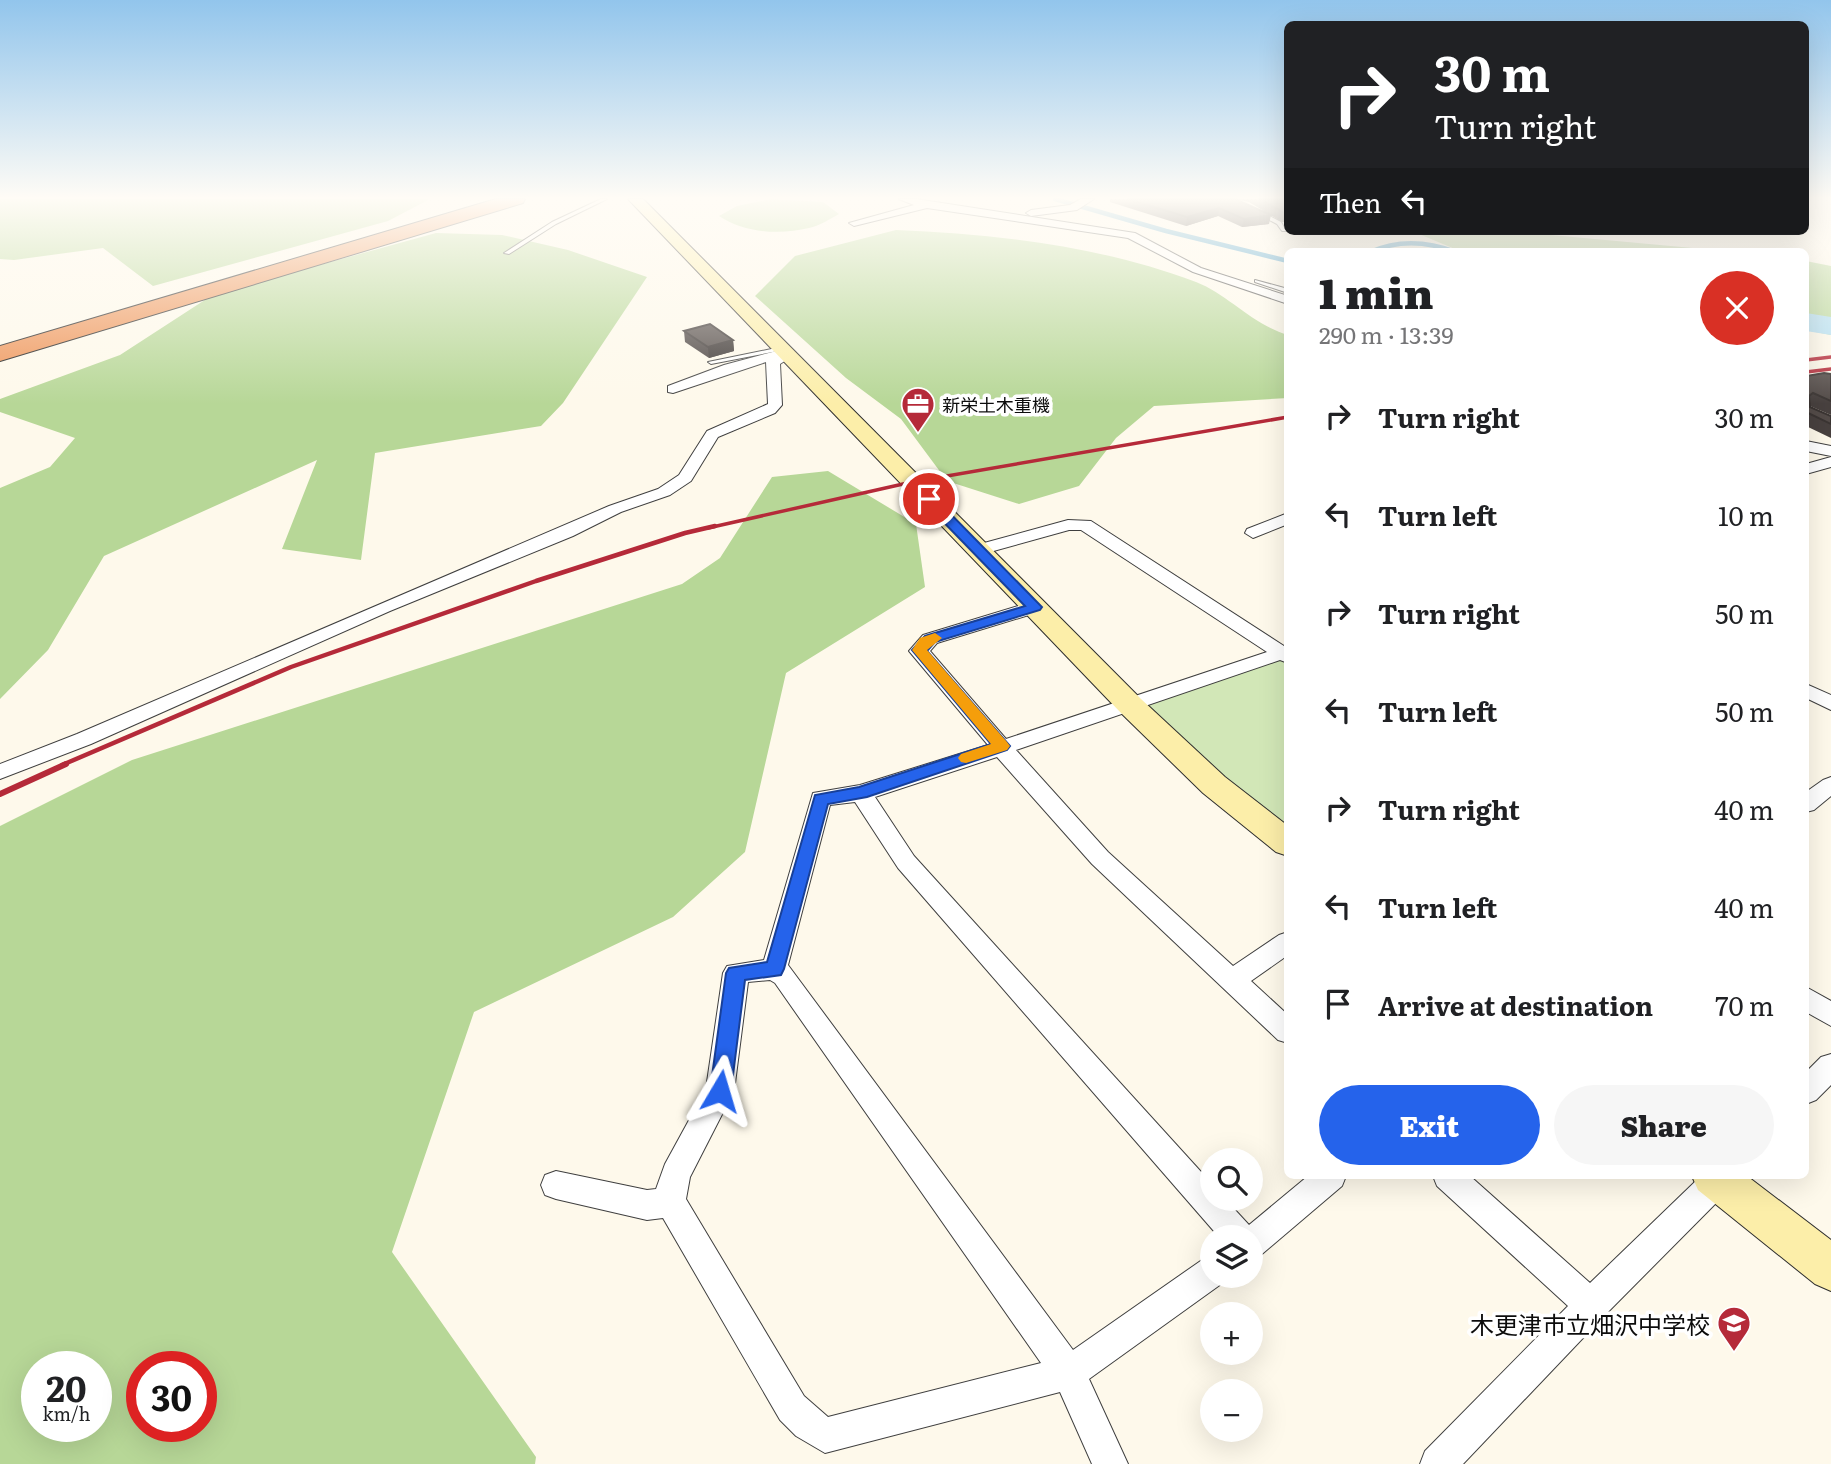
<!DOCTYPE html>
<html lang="en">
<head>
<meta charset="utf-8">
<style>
	:root { --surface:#fff; --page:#f6f6f6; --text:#202124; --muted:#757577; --accent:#2563eb }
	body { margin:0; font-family:Literata,"Noto Sans JP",serif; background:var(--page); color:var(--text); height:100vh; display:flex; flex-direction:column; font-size:26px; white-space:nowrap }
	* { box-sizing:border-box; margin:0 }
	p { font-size:23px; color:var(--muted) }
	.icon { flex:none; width:38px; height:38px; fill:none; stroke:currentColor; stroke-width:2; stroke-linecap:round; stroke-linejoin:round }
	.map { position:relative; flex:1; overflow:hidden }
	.panel { position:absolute; left:1284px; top:248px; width:525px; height:931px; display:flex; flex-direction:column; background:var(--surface); border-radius:10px; box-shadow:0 7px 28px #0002 }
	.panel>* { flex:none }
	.guide { position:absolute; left:1284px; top:21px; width:525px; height:214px; border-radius:10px; box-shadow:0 7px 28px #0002; background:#202124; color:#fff; overflow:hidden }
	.controls { position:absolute; left:1200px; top:1148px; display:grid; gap:14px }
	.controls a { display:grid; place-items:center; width:63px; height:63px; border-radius:50%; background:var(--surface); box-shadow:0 7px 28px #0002; font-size:35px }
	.speed { position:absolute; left:21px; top:1351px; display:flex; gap:14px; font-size:35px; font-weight:700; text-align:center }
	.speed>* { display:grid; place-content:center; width:91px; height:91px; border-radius:50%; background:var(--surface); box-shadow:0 7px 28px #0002; line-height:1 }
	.speed small { font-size:18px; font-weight:400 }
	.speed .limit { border:10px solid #d22; background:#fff; color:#111 }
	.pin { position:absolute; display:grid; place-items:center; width:60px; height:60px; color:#fff; margin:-30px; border:4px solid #fff; border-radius:50%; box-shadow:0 2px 7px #0007 }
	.me { position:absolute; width:77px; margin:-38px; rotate:7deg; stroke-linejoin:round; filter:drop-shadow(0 0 5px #0008) }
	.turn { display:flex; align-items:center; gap:24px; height:147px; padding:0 35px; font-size:32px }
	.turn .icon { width:91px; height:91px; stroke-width:2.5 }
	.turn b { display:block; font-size:49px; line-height:60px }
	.then { display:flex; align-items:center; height:66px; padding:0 35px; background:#0003; gap:14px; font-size:26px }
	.round { display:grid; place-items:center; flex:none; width:74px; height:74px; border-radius:37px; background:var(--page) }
	.headline { display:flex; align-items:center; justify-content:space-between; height:119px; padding:0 35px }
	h1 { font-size:42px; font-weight:800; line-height:52px }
	.button { display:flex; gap:14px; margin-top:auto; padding:14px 35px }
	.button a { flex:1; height:80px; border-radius:42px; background:var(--accent); color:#fff; font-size:28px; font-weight:800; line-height:80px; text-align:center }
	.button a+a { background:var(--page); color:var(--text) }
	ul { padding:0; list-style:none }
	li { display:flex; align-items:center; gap:21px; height:98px; padding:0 35px }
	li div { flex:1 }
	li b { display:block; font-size:26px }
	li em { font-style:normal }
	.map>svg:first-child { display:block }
	.green { fill:#d2e7b7 }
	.forest { fill:#b7d797; fill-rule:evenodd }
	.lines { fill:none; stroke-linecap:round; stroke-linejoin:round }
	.stream { stroke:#3c98c7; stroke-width:4.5 }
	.river { fill:#b2dff3; fill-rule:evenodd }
	.lane-casing { stroke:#3f3f3f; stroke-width:2 }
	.street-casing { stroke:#3f3f3f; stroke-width:2 }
	.secondary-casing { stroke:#2e2e2e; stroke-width:2 }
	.highway-casing { stroke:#1d1d1d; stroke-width:2 }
	.lane { fill:#fff; fill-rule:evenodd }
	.street { fill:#fff; fill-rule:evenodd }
	.secondary { fill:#fceea9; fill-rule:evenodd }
	.highway { fill:#ee9559; fill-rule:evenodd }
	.rail-far2 { stroke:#b52a39; stroke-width:3.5 }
	.rail-far1 { stroke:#b52a39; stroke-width:4.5 }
	.rail { stroke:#b52a39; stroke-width:6 }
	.wall { fill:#48413f }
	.shaded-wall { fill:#3b3533 }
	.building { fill:#544c49; stroke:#3b3533; stroke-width:2 }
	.route { fill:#2563eb; stroke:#184099; stroke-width:2 }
	.slow { fill:#f59e0b }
	.labels { text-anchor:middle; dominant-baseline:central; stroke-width:7; stroke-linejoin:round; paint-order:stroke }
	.far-poi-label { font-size:18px; fill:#0c0c0c; stroke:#fff; text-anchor:start }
	.near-poi-label { font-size:24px; fill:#0c0c0c; stroke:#fff; text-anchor:end }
</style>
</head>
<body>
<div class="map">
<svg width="1831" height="1464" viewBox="0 0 1831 1464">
	<rect width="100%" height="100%" fill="#fef9eb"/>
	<path class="green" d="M1288,657V844L1131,706Z"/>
	<path class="forest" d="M0,199H430L388,221L153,286L103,248L14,260L0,259Z
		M771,199L823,202L839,214C830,219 819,226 809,228C780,235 744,233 719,216L737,206Z
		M896,230C996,234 1101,246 1196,282C1229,295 1250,323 1288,335V398L1154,406L1116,438L1079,486L1019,504L947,481L901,419L846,378L755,296L795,256Z
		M1412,231H1509L1736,252H1462Z
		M436,233L502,235L568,250L647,277L563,403L541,426L375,453L361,560L282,549L317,460L104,556L48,650L0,699V488L50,467L75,438L0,412V399L120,355L214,294Z
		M1806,261L1831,266V335L1806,330Z
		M828,471L916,524L925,587L786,673L745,852L673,917L474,1012L392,1252L536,1457L535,1464H0V826L132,760L682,584L720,558L772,477ZM37,1367H96V1426H37ZM142,1367H201V1426H142Z"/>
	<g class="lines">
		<path class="stream" d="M1055,199L1166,231L1288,261
			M1370,252C1399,239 1427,241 1456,252"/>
		<path class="river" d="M1806,313L1831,317V335L1806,331Z"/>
		<defs>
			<path id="lane" d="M601,199H607L556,224L509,254L504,253L552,222Z
				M1258,210L1281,222L1286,231H1282L1277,224L1256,213Z
				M1255,280L1288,289V293L1255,282Z
				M781,347L783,348V350L711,364L708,362Z"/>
			<path id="street" d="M899,199H916L1135,233L1201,268L1288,296V304L1193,272L1128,238L927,208L854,226L849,223L914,205Z
				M1081,199H1094L1077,210L1031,216L1026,213L1031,210L1070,205Z
				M784,349L794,355L780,364L782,405L775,413L718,437L691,481L670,495L621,512L573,536L390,611L91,744L0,779V764L77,734L609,506L658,489L679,475L707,431L768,404L766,362L673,393L668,392V386L724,365Z
				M1806,441L1831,446V456L1806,451Z
				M1831,457V467L1806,474V464Z
				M1288,513V524L1253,538L1245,533L1247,529Z
				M1068,520L1091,521L1284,646L1288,645V663L1280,660L1016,750L1108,852L1233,966L1279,935L1288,932V955L1251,981L1288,1015V1043L1278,1040L1092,864L997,757L875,797L914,856L1213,1185V1199H1225L1249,1225L1308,1176H1346L1342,1186L1262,1254L1251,1258V1237H1219L898,868L855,802L830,805L788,965L1073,1350L1202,1260L1213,1255V1276H1227L1224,1282L1089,1379L1128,1464H1092L1060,1392L825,1453L796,1436L780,1420L663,1218L647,1220L556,1199L545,1195L541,1185L545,1175L556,1171L647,1190L656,1189L665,1164L706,1089L723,973L727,966L764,960L813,793L860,785L988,745L909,651L923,635L1028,603H1042L1044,607L1042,611L937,643L930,651L1006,739L1267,652L1081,530H1069L979,555L970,550L973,546ZM770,980L775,983L1041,1363L828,1417L804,1396L686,1199L690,1177L734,1091L748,982Z
				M1806,684L1831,695V710L1806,698Z
				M1831,777V796L1814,810L1806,812V792L1823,780Z
				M1806,987L1831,1001V1026L1806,1012Z
				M1831,1054V1085L1816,1100L1806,1104V1072L1821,1057Z
				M1433,1176H1470L1590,1283L1701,1176H1737L1733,1186L1603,1317L1463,1464H1420L1425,1451L1568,1306L1437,1186Z"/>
			<path id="secondary" d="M628,199H643L1141,699L1225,777L1288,826V856L1276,852L1203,793L1121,713Z
				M1692,1176H1747L1831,1240V1291L1815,1284L1698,1190Z"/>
			<path id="highway" d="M496,199H525L523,203L0,361V346Z"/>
		</defs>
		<use href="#lane" class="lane-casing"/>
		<use href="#street" class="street-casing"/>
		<use href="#secondary" class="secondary-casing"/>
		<use href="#highway" class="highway-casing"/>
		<use href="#lane" class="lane"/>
		<use href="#street" class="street"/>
		<use href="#secondary" class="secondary"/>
		<use href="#highway" class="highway"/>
		<path class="rail-far2" d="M1806,360L1831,357
			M1806,372L1831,369
			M708,528L912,482L1288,417"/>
		<path class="rail-far1" d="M62,765L291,667L536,581L685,533L715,526"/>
		<path class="rail" d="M0,794L66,764"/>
	</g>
	<path class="wall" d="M1110,199H1235L1269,224L1242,227L1218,216L1186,226L1110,202Z
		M1235,199H1288V221L1282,222L1249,202Z
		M684,331L733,340L734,351L709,358L685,342Z
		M1831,374V415L1810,406V407L1831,416V438L1806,426V376Z"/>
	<path class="shaded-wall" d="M1219,208L1218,216L1186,226L1187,217Z
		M1288,212V221L1282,222L1284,213Z
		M1271,215L1269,224L1242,227L1244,219Z
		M733,340L734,351L709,358L708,347Z"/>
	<path class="building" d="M1127,199H1235L1271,215L1244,219L1219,208L1187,217Z
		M1260,199H1288V212L1284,213Z
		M710,324L733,340L708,347L684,331Z
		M1824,373L1831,374V401L1813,393L1809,396L1810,407L1831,416V424L1806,412V376Z"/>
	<linearGradient id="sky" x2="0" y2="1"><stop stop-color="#92c5ec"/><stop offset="0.49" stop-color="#fffcf6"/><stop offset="1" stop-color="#fffcf6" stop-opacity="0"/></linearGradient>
	<rect width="1831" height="404" fill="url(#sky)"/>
	<path class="route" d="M929,495L933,496L1042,607L1040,610L935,642L927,651L1010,746L1007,750L867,797L828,804L784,969L781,975L745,980L731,1091L728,1098L720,1101L713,1098L710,1091L726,973L729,968L767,962L815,795L859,787L991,744L912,650L925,636L1025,606L924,502V496Z"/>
	<path class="slow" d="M935,633L942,638L927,650L1007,742L1010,746L1007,750L966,763L961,762L958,758L961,754L991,744L912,650L920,638Z"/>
	<defs>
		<symbol id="office-pin" viewBox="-11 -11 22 30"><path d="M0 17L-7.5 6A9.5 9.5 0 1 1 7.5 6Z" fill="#b52a39" stroke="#fff"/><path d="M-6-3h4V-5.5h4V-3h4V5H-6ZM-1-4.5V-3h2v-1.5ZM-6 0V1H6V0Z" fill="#fff"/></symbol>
		<symbol id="school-pin" viewBox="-11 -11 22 30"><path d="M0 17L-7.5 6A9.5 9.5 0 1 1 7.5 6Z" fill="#b52a39" stroke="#fff"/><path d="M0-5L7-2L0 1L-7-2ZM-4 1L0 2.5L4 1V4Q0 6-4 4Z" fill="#fff"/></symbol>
	</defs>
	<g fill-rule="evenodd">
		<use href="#office-pin" x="899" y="385" width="38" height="52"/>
		<use href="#school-pin" x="1715" y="1304" width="38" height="52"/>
	</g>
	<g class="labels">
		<g class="far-poi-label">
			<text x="942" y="404">新栄土木重機</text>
		</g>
		<g class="near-poi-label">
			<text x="1710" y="1323">木更津市立畑沢中学校</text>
		</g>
	</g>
</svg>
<div class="controls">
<a><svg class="icon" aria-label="search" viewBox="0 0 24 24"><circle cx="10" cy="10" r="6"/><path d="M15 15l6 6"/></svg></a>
<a><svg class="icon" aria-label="layers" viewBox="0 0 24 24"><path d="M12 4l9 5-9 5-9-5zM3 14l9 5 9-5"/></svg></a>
<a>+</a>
<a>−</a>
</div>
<div class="speed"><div>20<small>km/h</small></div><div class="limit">30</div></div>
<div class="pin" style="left:929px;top:499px;background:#d93025"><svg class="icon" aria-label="arrive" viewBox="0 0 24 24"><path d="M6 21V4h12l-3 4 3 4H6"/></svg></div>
<svg class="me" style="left:720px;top:1091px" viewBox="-20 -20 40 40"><path d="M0-17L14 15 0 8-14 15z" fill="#2563eb" stroke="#fff" stroke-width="4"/></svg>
<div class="guide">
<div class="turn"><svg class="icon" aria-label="right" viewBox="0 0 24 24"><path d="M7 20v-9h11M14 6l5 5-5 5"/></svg><div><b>30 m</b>Turn right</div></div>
<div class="then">Then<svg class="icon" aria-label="left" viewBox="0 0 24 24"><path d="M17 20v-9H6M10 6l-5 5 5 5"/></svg></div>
</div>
<section class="panel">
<div class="headline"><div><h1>1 min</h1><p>290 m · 13:39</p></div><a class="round" style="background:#d93025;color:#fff"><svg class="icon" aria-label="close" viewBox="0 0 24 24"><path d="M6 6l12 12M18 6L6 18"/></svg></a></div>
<ul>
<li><svg class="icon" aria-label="right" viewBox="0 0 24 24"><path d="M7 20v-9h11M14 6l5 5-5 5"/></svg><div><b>Turn right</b></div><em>30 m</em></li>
<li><svg class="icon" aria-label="left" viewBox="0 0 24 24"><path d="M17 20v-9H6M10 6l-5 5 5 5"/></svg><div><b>Turn left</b></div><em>10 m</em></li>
<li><svg class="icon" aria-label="right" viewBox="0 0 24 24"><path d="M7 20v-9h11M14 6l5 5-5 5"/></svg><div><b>Turn right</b></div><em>50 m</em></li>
<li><svg class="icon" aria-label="left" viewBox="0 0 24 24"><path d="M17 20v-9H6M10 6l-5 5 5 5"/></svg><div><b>Turn left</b></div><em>50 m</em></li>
<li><svg class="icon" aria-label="right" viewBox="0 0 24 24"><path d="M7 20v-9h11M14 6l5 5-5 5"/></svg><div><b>Turn right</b></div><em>40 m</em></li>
<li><svg class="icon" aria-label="left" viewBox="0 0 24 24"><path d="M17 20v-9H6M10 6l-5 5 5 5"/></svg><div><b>Turn left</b></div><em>40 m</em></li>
<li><svg class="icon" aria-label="arrive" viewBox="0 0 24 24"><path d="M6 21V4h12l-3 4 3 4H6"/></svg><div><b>Arrive at destination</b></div><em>70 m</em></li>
</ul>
<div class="button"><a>Exit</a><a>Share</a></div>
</section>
</div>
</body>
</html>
